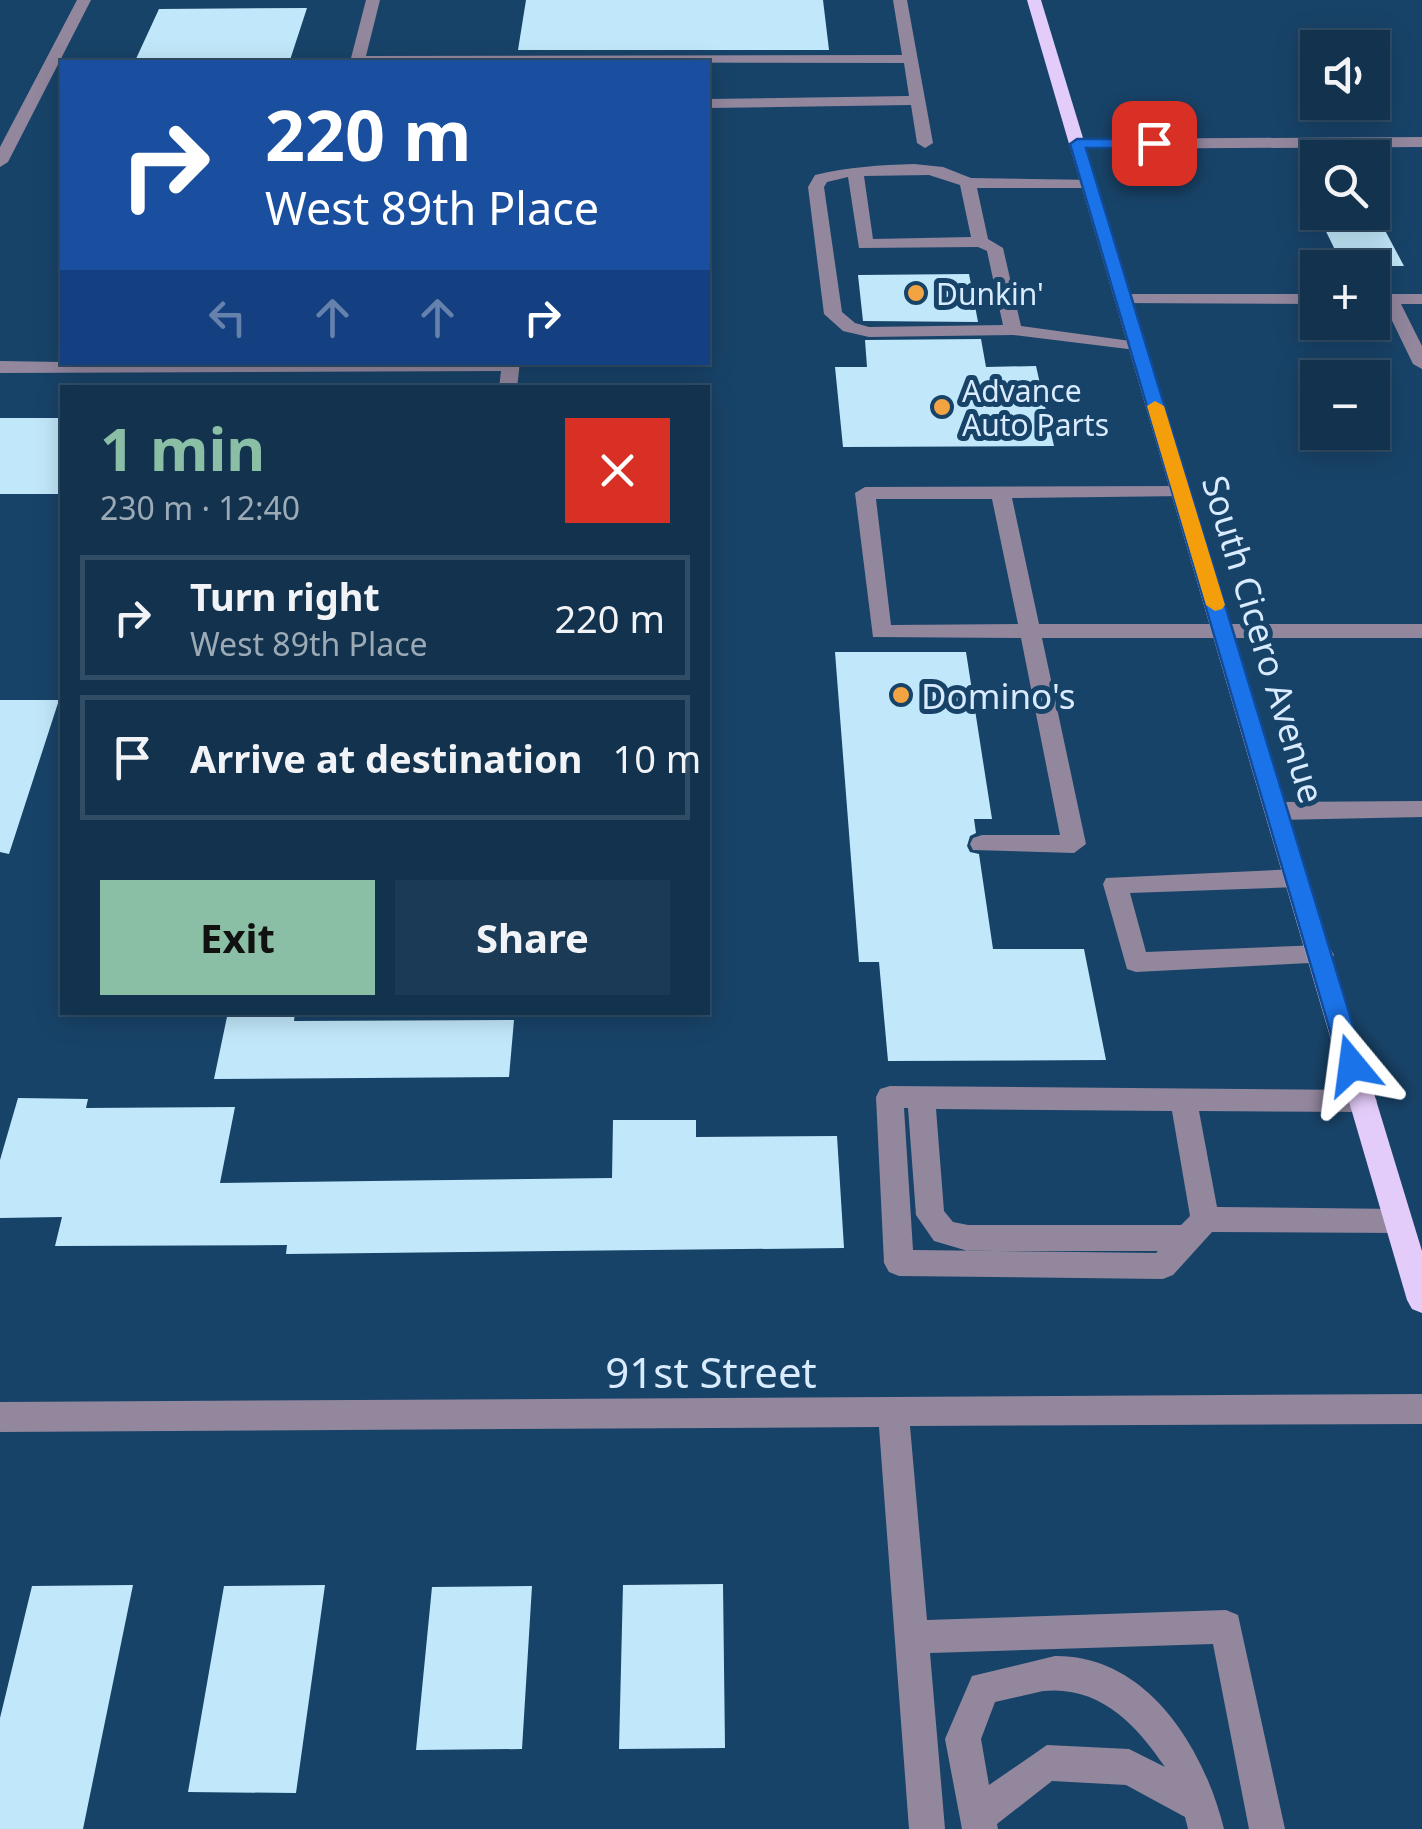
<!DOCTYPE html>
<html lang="en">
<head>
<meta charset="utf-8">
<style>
	:root { --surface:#12324e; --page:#1b3a55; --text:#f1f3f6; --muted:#9caab6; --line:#314d66; --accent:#8abfa5 }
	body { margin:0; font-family:"Noto Sans",sans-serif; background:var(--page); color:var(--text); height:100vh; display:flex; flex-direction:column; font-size:38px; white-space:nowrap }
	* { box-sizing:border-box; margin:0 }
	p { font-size:32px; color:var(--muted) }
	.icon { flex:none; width:55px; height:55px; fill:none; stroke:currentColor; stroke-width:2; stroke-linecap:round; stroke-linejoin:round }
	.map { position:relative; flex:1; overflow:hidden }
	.details { position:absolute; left:60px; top:385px; width:650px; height:630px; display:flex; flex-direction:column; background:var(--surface); border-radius:0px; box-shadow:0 5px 25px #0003,0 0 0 2px var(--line) }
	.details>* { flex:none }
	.guide { position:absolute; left:60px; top:60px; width:650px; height:305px; border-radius:0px; box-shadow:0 5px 25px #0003,0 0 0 2px var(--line); background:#1a4fa0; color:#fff; overflow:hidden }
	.controls { position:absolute; left:1300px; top:30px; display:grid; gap:20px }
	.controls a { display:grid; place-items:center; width:90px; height:90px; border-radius:0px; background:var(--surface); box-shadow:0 5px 25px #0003,0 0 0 2px var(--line); font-size:50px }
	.pin { position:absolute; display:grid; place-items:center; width:85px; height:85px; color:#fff; margin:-42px; border-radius:20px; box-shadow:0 5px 15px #0006 }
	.me { position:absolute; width:110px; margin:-55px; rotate:344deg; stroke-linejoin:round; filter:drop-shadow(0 0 8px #0008) }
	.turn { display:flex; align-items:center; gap:35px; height:210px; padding:0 40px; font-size:45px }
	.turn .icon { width:130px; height:130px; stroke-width:2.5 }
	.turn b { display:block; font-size:70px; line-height:85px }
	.lanes { display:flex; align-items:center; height:95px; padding:0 40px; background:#0003; justify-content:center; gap:50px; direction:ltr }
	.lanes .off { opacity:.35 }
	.round { display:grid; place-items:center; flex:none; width:105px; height:105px; border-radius:0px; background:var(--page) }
	.headline { display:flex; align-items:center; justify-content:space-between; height:170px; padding:0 40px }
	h1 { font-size:60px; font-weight:700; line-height:75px; color:var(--accent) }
	.cta { display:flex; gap:20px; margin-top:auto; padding:20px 40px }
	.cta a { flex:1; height:115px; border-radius:0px; background:var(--accent); color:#111; font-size:40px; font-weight:700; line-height:115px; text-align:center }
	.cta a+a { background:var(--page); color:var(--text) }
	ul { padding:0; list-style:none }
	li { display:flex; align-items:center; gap:30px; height:125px; margin:0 20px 15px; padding:0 20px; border:5px solid var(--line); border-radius:0px }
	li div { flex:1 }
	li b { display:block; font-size:38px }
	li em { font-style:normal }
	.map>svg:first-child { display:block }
	.building { fill:#c1e8fa }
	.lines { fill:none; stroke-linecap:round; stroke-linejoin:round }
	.minor { fill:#93879e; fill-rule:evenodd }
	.major { fill:#e4ccfa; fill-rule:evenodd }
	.route { fill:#1a73e8; stroke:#114b97; stroke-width:2.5 }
	.slow { fill:#f59e0b }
	.poi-dot { fill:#f3a442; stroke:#184368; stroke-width:4 }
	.labels { text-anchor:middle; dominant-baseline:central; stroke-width:10; stroke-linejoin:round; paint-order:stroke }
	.far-poi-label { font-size:30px; fill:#d9ebfe; stroke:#184368; text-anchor:start }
	.street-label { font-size:35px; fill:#d9ebfe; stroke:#184368 }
	.poi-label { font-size:35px; fill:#d9ebfe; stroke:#184368; text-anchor:start }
	.near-street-label { font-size:42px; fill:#d9ebfe; stroke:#184368 }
</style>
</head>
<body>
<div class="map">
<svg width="1422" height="1829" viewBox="0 0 1422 1829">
	<rect width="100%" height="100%" fill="#184368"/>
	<path class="building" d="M526,0H823L829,50H518Z
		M307,8L290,60L135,61L159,9Z
		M1306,191H1318V212H1372V206L1404,266H1343Z
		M969,274L978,322L863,321L858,275Z
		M981,339L986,367L1036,366L1054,446L843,447L835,367H867L865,340Z
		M0,418H62V494H0Z
		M835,652H966L992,819H974L976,833L970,836L967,846L970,852L979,854L993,949H1084L1106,1060L888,1061L879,962H859Z
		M0,700H59L9,854L0,852Z
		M228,1012H295L294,1021L514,1020L509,1077L214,1079Z
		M18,1098L88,1099L86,1108L235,1107L220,1183L612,1178L613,1120H696V1137L837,1136L844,1248L286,1254L287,1245L55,1246L62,1217L0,1218V1160Z
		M723,1584L725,1748L619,1749L623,1585Z
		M133,1585L83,1829H0V1718L32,1586Z
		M325,1585L296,1793L188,1792L224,1586Z
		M532,1586L522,1749L416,1750L432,1587Z"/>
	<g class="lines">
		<path class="minor" d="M77,0H91L8,162L0,167V147Z
			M366,0H380L366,56L902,55L893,0H907L933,143L925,148L917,143L911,105L708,108V99L909,96L904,63L350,62Z
			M1422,137V147L1077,149L1069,144L1077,139Z
			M914,164L943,167L971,178L1095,180L1097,183L1089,188H977L988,239L1003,248L1021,326L1138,342L1144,343V351L1013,335L869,337L843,331L824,314L808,187L815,175C848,167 880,165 914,164ZM929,175L960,185L971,237L873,239L864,176ZM848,177L859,248L978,247L987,251L1003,325L869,327L855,323L842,312L824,187L827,182Z
			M1124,294H1318V304L1118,303V295Z
			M1372,294H1422V304H1401L1422,346V369L1413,364L1384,304H1372Z
			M0,361L62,362H520L517,388H499L501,371L0,373Z
			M1181,486L1188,488V496L1012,498L1039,624H1422V638H1042L1086,844L1074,853L973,850L970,844L973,838L982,835H1060L1021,638L873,637L855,493L865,487ZM876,499H992L1018,624L891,625Z
			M1422,801V817L1277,820L1265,811L1277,802Z
			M1297,869L1306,872L1309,878L1306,884L1297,887L1130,893L1146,952L1321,945L1330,948L1334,955L1330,962L1136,972L1127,969L1103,884L1106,878Z
			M890,1086L1363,1090L1373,1093L1377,1101L1373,1109L1363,1112L1199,1111L1217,1207L1398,1209L1408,1212L1412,1221L1408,1230L1398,1233L1212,1232L1173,1275L1163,1279L899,1276L889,1272L884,1263L876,1097L880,1089ZM904,1108H908L916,1215L934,1241L968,1251H1158L1156,1253L913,1250ZM936,1109L1172,1111L1190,1216L1181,1225H968L953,1222L944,1211Z
			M1422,1394V1424L910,1426L927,1620L1226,1610L1238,1615L1285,1829H1249L1213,1644L930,1653L945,1829H909L879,1427L0,1432V1402Z
			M1055,1656C1149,1655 1205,1751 1224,1829H1188L1185,1817L1126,1785L1052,1781L997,1824L998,1829H962L945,1739L972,1676ZM1043,1691C1099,1685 1136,1724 1165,1767L1129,1749L1047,1745L989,1785L981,1739L995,1702Z"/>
		<path class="major" d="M1027,0H1041L1422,1251V1313L1412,1309L1407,1300Z"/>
	</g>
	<path class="route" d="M1077,139H1154L1161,143L1154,148H1086L1365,1065L1361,1072H1344L1340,1065L1070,144Z"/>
	<path class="slow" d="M1155,401L1164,406L1225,605L1222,609L1215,611L1206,605L1147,406Z"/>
	<g class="poi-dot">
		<circle cx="916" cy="293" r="10"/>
		<circle cx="942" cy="407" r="10"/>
		<circle cx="901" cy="695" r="10"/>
	</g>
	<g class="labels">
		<g class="far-poi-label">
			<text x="936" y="293">Dunkin'</text>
			<text x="962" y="390">Advance<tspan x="962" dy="34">Auto Parts</tspan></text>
		</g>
		<g class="street-label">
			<text transform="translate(1264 639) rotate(73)">South Cicero Avenue</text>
		</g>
		<g class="poi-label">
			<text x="921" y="695">Domino's</text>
		</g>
		<g class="near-street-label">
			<text x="711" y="1371">91st Street</text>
		</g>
	</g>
</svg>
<div class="controls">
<a><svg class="icon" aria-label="sound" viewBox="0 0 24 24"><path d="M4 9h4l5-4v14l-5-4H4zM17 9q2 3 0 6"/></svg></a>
<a><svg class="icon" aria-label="search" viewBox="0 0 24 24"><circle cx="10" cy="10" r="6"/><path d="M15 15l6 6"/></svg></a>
<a>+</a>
<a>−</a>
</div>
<div class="pin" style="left:1154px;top:143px;background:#d93025"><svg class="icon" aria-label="arrive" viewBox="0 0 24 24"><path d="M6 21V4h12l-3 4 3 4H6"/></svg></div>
<svg class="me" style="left:1352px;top:1065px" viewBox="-20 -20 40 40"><path d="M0-17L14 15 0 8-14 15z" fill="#1a73e8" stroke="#fff" stroke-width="4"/></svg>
<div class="guide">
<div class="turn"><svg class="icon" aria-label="right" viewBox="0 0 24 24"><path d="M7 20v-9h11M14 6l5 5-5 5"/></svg><div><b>220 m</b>West 89th Place</div></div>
<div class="lanes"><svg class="icon off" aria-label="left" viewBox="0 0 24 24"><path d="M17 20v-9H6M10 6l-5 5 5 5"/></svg><svg class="icon off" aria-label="ahead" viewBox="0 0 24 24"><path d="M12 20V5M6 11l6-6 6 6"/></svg><svg class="icon off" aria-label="ahead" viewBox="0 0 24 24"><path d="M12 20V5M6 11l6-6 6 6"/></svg><svg class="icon" aria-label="right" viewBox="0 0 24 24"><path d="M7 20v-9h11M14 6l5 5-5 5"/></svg></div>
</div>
<section class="details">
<div class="headline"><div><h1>1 min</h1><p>230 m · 12:40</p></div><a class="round" style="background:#d93025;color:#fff"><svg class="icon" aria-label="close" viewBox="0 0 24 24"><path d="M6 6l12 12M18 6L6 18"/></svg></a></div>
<ul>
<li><svg class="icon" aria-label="right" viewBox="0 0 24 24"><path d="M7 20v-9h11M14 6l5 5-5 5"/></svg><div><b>Turn right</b><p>West 89th Place</p></div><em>220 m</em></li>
<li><svg class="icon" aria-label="arrive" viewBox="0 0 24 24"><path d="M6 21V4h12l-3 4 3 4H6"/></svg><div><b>Arrive at destination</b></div><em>10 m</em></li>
</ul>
<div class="cta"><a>Exit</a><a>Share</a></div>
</section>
</div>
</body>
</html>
